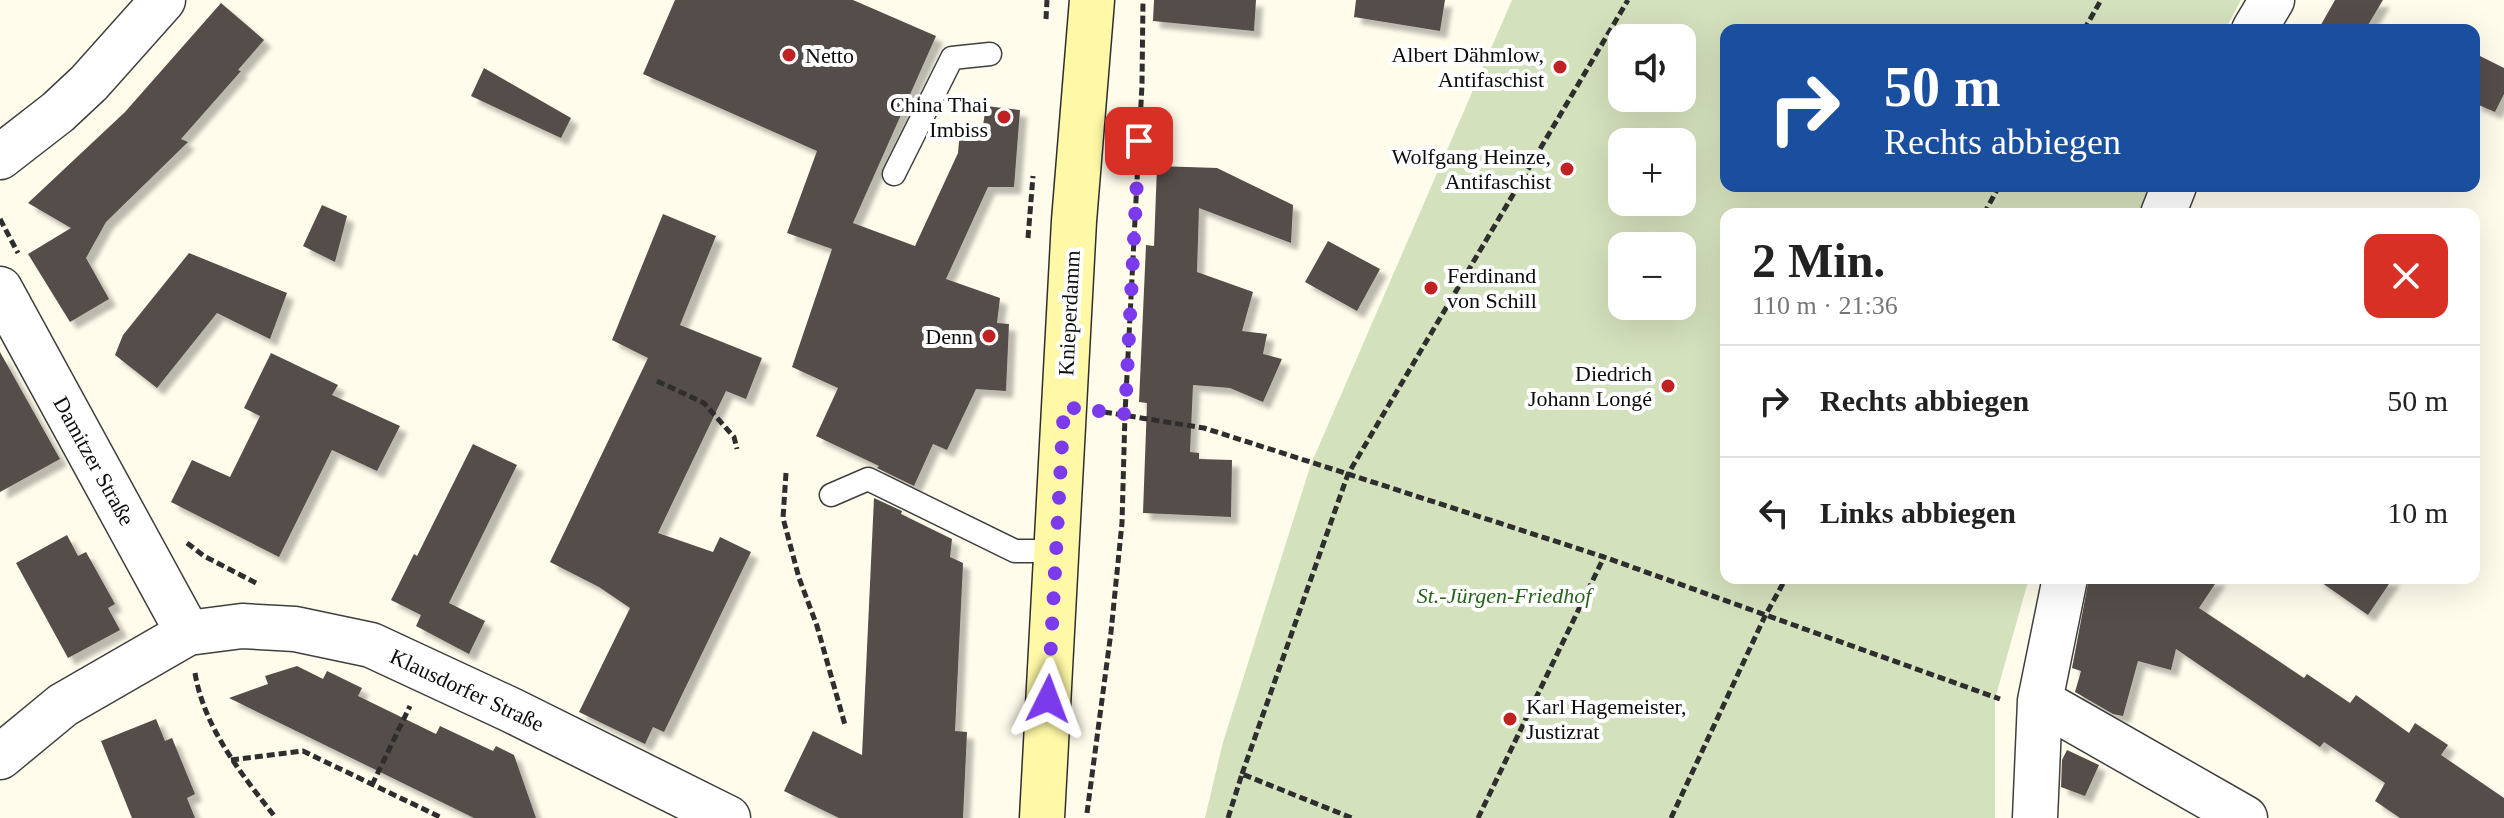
<!DOCTYPE html>
<html lang="de">
<head>
<meta charset="utf-8">
<style>
	:root { --surface:#fff; --page:#f6f6f6; --text:#222; --muted:#767676; --line:#e0e0e0 }
	body { margin:0; font-family:Georgia,serif; background:var(--page); color:var(--text); height:100vh; display:flex; flex-direction:column; font-size:30px; white-space:nowrap }
	* { box-sizing:border-box; margin:0 }
	p { font-size:26px; color:var(--muted) }
	.icon { flex:none; width:44px; height:44px; fill:none; stroke:currentColor; stroke-width:2; stroke-linecap:round; stroke-linejoin:round }
	.map { position:relative; flex:1; overflow:hidden }
	.panel { position:absolute; left:1720px; top:208px; width:760px; height:376px; display:flex; flex-direction:column; background:var(--surface); border-radius:16px; box-shadow:0 8px 32px #0002 }
	.panel>* { flex:none }
	.hud { position:absolute; left:1720px; top:24px; width:760px; height:168px; border-radius:16px; box-shadow:0 8px 32px #0002; background:#1a4fa0; color:#fff; overflow:hidden }
	.tools { position:absolute; left:1608px; top:24px; display:grid; gap:16px }
	.tools a { display:grid; place-items:center; width:88px; height:88px; border-radius:16px; background:var(--surface); box-shadow:0 8px 32px #0002; font-size:40px }
	.pin { position:absolute; display:grid; place-items:center; width:68px; height:68px; color:#fff; margin:-34px; border-radius:16px; box-shadow:0 4px 12px #0006 }
	.me { position:absolute; width:88px; margin:-44px; rotate:3deg; stroke-linejoin:round; filter:drop-shadow(0 0 6px #0008) }
	.turn { display:flex; align-items:center; gap:28px; height:168px; padding:0 32px; font-size:36px }
	.turn .icon { width:104px; height:104px; stroke-width:2.5 }
	.turn b { display:block; font-size:56px; line-height:68px }
	.round { display:grid; place-items:center; flex:none; width:84px; height:84px; border-radius:16px; background:var(--page) }
	.headline { display:flex; align-items:center; justify-content:space-between; height:136px; padding:0 32px }
	h1 { font-size:48px; font-weight:800; line-height:60px }
	ul { padding:0; list-style:none }
	li { display:flex; align-items:center; gap:24px; height:112px; padding:0 32px; border-top:2px solid var(--line) }
	li div { flex:1 }
	li b { display:block; font-size:30px }
	li em { font-style:normal }
	.map>svg:first-child { display:block }
	.cemetery { fill:#d4e1bd; fill-rule:evenodd }
	.building { fill:#554e48; filter:url(#shadow) }
	.lines { fill:none; stroke-linecap:round; stroke-linejoin:round }
	.lane-casing { stroke:#3f3f3f; stroke-width:25 }
	.street-casing { stroke:#3f3f3f; stroke-width:47 }
	.secondary-casing { stroke:#2e2e2e; stroke-width:47 }
	.path { stroke:#2e2e2e; stroke-width:5; stroke-dasharray:8 4; stroke-linecap:butt }
	.lane { stroke:#fff; stroke-width:22 }
	.street { stroke:#fff; stroke-width:44 }
	.secondary { stroke:#fff9a7; stroke-width:44 }
	.route { stroke:#7c3aed; stroke-width:14; stroke-dasharray:0 25.2 }
	.poi-dot { fill:#c02122; stroke:#fff; stroke-width:3 }
	.labels { text-anchor:middle; dominant-baseline:central; stroke-width:8; stroke-linejoin:round; paint-order:stroke }
	.poi-label { font-size:22px; fill:#0c0c0c; stroke:#fff; text-anchor:end }
	.street-label { font-size:22px; fill:#0c0c0c; stroke:#fff }
	.park-label { font-size:22px; font-style:italic; fill:#27651b; stroke:#fff }
</style>
</head>
<body>
<div class="map">
<svg width="2504" height="818" viewBox="0 0 2504 818">
	<defs>
		<filter id="shadow"><feDropShadow dx="7" dy="7" stdDeviation="2" flood-color="#0004"/></filter>
	</defs>
	<rect width="100%" height="100%" fill="#fffcec"/>
	<path class="cemetery" d="M1512,0H2241L2225,30H1726V186H2154L2144,214H1726V578H2029L1995,699V818H1205L1223,742L1311,464ZM1622,38H1682V98H1622ZM1622,142H1682V202H1622ZM1622,246H1682V306H1622Z"/>
	<path class="building" d="M675,0H853L936,36L853,223L915,246L958,153L960,130L982,132L986,106L1020,110L1014,187H988L946,279L1000,298L997,323L1009,324L1006,391L976,389L947,450L933,444L914,486L877,468L879,466L816,436L838,388L792,367L832,249L787,233L817,151L643,74Z
		M1154,0H1256L1254,31L1153,21Z
		M1356,0H1445L1440,31L1354,17Z
		M2335,0H2383L2365,30H2318Z
		M221,3L264,40L238,70L241,71L181,139L188,142L106,222L86,258L109,299L70,322L28,254L71,228L28,203L125,112Z
		M2474,53L2504,68V94L2495,112L2474,103Z
		M484,68L571,118L561,138L471,96Z
		M1157,166L1217,168L1293,205L1291,243L1199,208L1197,272L1253,292L1242,331L1267,334L1263,354L1282,359L1263,402L1230,388L1193,385L1190,452L1199,453V459L1232,460L1231,517L1143,513L1147,403L1139,402L1146,245L1154,246Z
		M322,205L347,216L335,262L303,246Z
		M663,214L716,236L680,325L762,358L746,399L726,391L658,533L713,552L720,537L751,552L664,732L653,727L645,744L579,712L630,608L599,587L550,562L648,358L612,340Z
		M1328,241L1380,269L1357,311L1305,282Z
		M189,253L287,293L270,339L217,313L157,388L115,355L123,335Z
		M0,352L60,459L0,492Z
		M271,353L338,385L332,395L400,426L377,471L332,450L279,557L171,502L192,460L230,477L260,416L244,408Z
		M473,444L517,465L449,603L485,621L469,654L416,626L421,615L391,600L414,554L417,556Z
		M874,498L902,511L901,514L952,539L950,557L963,563L955,731L967,732L963,818H839L784,791L813,731L862,755Z
		M67,535L78,556L86,552L115,604L108,608L120,630L68,658L16,563Z
		M2089,578H2219L2199,608L2304,678L2307,674L2350,703L2356,695L2409,733L2415,723L2448,745L2441,755L2504,798V818H2400L2375,801L2385,783L2324,742L2320,747L2176,649L2171,670L2138,661L2123,716L2113,714L2075,692L2081,671L2072,668Z
		M2315,578H2393L2368,615Z
		M297,666L323,679L327,671L362,688L358,696L436,734L440,726L493,751L496,746L514,755L536,818H474L229,698L268,684L265,676Z
		M156,719L165,741L172,738L195,794L187,798L195,818H132L101,741Z
		M2067,750L2099,765L2085,796L2061,787L2062,760Z"/>
	<g class="lines">
		<defs>
			<path id="lane" d="M894,174L952,58L990,54
				M831,495L868,479L1015,551H1056"/>
			<path id="street" d="M2254,30L2272,0
				M0,157L58,112L89,83L163,0
				M2163,214L2174,186
				M0,289L188,633
				M2040,701L2245,818
				M0,757L63,705L188,633L242,626L295,629L371,645L511,710L728,818
				M2035,818L2040,701L2065,578"/>
			<path id="secondary" d="M1042,818L1074,221L1092,0"/>
		</defs>
		<use href="#lane" class="lane-casing"/>
		<use href="#street" class="street-casing"/>
		<use href="#secondary" class="secondary-casing"/>
		<path class="path" d="M1046,19L1047,0
			M2084,30L2101,0
			M1984,214L1999,186
			M0,219L18,253
			M1028,238L1033,176
			M657,381L704,403L734,437L737,449
			M1104,412L1204,428L1348,474L1604,557L2000,699
			M786,473L783,518L799,578L817,626L845,725
			M187,543L204,556L258,584
			M195,673C204,728 242,775 276,818
			M231,760L303,751L442,818
			M1242,774L1348,474L1628,0
			M372,785L410,706
			M1087,813L1111,632L1122,523L1125,414L1142,84L1143,0
			M1228,818L1242,774L1352,818
			M1478,818L1604,557
			M1671,818L1765,616L1786,578"/>
		<use href="#lane" class="lane"/>
		<use href="#street" class="street"/>
		<use href="#secondary" class="secondary"/>
	</g>
	<g class="lines">
		<path class="route" d="M1048,699L1064,407L1125,414L1139,141"/>
	</g>
	<g class="poi-dot">
		<circle cx="789" cy="55" r="8"/>
		<circle cx="1560" cy="67" r="8"/>
		<circle cx="1004" cy="117" r="8"/>
		<circle cx="1567" cy="169" r="8"/>
		<circle cx="1431" cy="288" r="8"/>
		<circle cx="989" cy="336" r="8"/>
		<circle cx="1668" cy="386" r="8"/>
		<circle cx="1510" cy="719" r="8"/>
	</g>
	<g class="labels">
		<g class="poi-label">
			<text x="1544" y="54">Albert Dähmlow,<tspan x="1544" dy="25">Antifaschist</tspan></text>
			<text x="805" y="55" text-anchor="start">Netto</text>
			<text x="988" y="104">China Thai<tspan x="988" dy="25">Imbiss</tspan></text>
			<text x="1551" y="156">Wolfgang Heinze,<tspan x="1551" dy="25">Antifaschist</tspan></text>
			<text x="1447" y="275" text-anchor="start">Ferdinand<tspan x="1447" dy="25">von Schill</tspan></text>
			<text x="973" y="336">Denn</text>
			<text x="1652" y="373">Diedrich<tspan x="1652" dy="25">Johann Longé</tspan></text>
			<text x="1526" y="706" text-anchor="start">Karl Hagemeister,<tspan x="1526" dy="25">Justizrat</tspan></text>
		</g>
		<g class="street-label">
			<text transform="translate(1069 313) rotate(-87)">Knieperdamm</text>
			<text transform="translate(94 461) rotate(61)">Damitzer Straße</text>
			<text transform="translate(467 690) rotate(25)">Klausdorfer Straße</text>
		</g>
		<g class="park-label">
			<text x="1504" y="595">St.-Jürgen-Friedhof</text>
		</g>
	</g>
</svg>
<div class="tools">
<a><svg class="icon" aria-label="sound" viewBox="0 0 24 24"><path d="M4 9h4l5-4v14l-5-4H4zM17 9q2 3 0 6"/></svg></a>
<a>+</a>
<a>−</a>
</div>
<div class="pin" style="left:1139px;top:141px;background:#d93025"><svg class="icon" aria-label="arrive" viewBox="0 0 24 24"><path d="M6 21V4h12l-3 4 3 4H6"/></svg></div>
<svg class="me" style="left:1048px;top:699px" viewBox="-20 -20 40 40"><path d="M0-17L14 15 0 8-14 15z" fill="#7c3aed" stroke="#fff" stroke-width="4"/></svg>
<div class="hud">
<div class="turn"><svg class="icon" aria-label="right" viewBox="0 0 24 24"><path d="M7 20v-9h11M14 6l5 5-5 5"/></svg><div><b>50 m</b>Rechts abbiegen</div></div>
</div>
<section class="panel">
<div class="headline"><div><h1>2 Min.</h1><p>110 m · 21:36</p></div><a class="round" style="background:#d93025;color:#fff"><svg class="icon" aria-label="close" viewBox="0 0 24 24"><path d="M6 6l12 12M18 6L6 18"/></svg></a></div>
<ul>
<li><svg class="icon" aria-label="right" viewBox="0 0 24 24"><path d="M7 20v-9h11M14 6l5 5-5 5"/></svg><div><b>Rechts abbiegen</b></div><em>50 m</em></li>
<li><svg class="icon" aria-label="left" viewBox="0 0 24 24"><path d="M17 20v-9H6M10 6l-5 5 5 5"/></svg><div><b>Links abbiegen</b></div><em>10 m</em></li>
</ul>
</section>
</div>
</body>
</html>
